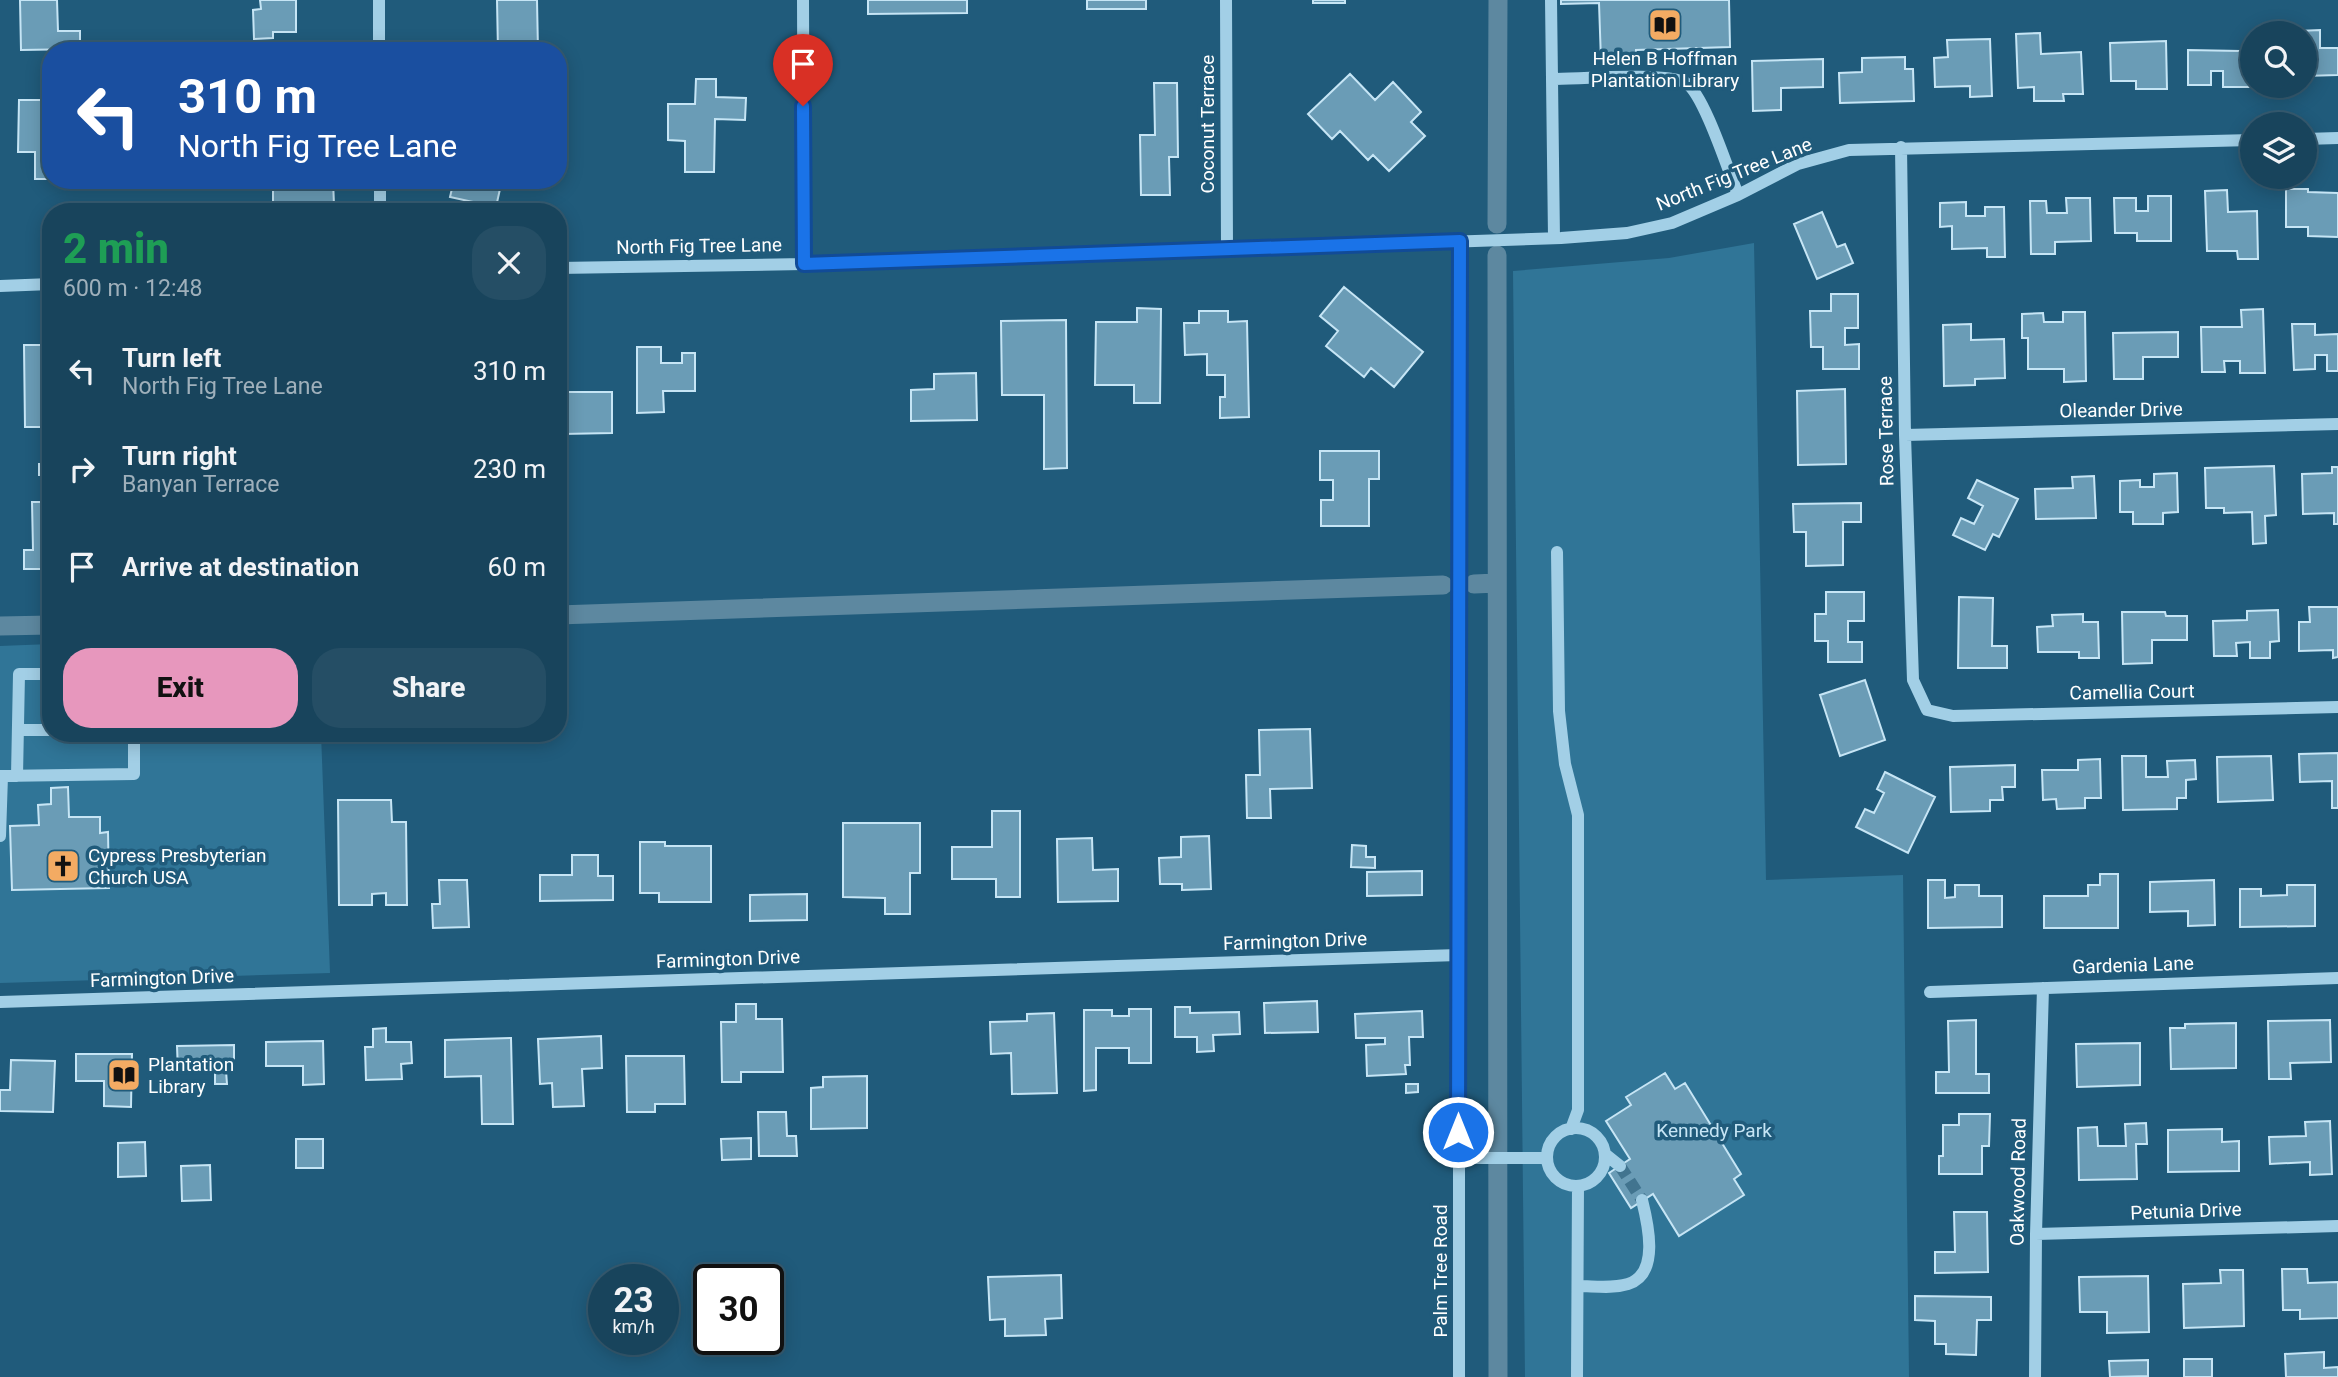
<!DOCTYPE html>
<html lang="en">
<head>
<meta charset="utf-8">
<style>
	:root { --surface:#18445c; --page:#254e65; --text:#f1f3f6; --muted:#9fb0bb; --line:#365c72; --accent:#e797bd }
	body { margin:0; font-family:Roboto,sans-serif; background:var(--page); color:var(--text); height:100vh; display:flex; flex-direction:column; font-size:26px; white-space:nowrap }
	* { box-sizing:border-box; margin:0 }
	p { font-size:23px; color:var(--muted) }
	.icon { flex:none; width:38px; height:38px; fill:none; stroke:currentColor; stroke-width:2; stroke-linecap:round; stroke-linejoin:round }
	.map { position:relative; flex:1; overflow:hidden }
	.drawer { position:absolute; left:42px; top:203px; width:525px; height:539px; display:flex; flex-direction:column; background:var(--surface); border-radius:28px; box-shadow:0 4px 18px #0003,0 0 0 2px var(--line) }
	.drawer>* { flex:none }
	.hud { position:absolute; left:42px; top:42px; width:525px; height:147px; border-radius:28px; box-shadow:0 4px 18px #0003,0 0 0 2px var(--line); background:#1a4fa0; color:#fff; overflow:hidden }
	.tools { position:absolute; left:2240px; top:21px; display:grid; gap:14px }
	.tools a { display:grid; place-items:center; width:77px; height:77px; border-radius:50%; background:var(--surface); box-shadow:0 4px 18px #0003,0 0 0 2px var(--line); font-size:35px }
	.speed { position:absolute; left:588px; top:1264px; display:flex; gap:14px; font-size:35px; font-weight:700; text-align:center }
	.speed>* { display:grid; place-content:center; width:91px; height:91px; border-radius:50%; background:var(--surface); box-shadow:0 4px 18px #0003,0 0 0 2px var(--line); line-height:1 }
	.speed small { font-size:18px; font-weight:400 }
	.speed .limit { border:4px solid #111; border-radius:10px; background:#fff; color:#111 }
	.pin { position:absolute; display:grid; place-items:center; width:60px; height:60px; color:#fff; margin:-72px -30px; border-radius:50% 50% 50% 0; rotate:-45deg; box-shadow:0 0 7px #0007 }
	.pin .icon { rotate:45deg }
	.me { position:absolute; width:77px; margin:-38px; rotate:0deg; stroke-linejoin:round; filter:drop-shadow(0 0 5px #0008) }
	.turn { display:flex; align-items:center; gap:24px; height:147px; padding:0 21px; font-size:32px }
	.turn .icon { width:91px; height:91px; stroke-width:2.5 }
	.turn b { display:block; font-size:49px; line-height:60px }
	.round { display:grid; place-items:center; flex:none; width:74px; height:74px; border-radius:28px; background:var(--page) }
	.headline { display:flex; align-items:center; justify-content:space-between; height:119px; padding:0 21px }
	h1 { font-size:42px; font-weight:800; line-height:52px; color:#1e9e55 }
	.button { display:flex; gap:14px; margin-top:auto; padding:14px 21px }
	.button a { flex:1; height:80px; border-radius:28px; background:var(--accent); color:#111; font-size:28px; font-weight:800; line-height:80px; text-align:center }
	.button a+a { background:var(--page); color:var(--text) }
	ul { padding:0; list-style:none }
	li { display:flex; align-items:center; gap:21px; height:98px; padding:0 21px }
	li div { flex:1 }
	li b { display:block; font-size:26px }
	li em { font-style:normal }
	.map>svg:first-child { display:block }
	.green { fill:#307597 }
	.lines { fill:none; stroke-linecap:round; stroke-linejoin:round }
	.canal { stroke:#5d88a0; stroke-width:19 }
	.building { fill:#6a9cb6; stroke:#c6e5f5; stroke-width:2 }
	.minor-tunnel { stroke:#41748f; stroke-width:12; stroke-dasharray:12 6; stroke-linecap:butt }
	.minor { stroke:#a2cfe6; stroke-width:12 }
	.route-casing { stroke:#114b97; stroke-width:18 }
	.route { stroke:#1a73e8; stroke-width:12 }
	.labels { text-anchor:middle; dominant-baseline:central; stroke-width:7; stroke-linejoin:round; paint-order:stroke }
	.poi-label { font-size:19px; fill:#fff; stroke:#205b7b; text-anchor:start }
	.street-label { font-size:19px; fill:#fff; stroke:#205b7b }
	.park-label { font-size:19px; fill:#c6e5f5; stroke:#205b7b }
</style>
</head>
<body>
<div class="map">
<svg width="2338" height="1377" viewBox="0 0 2338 1377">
	<rect width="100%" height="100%" fill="#205b7b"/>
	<path class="green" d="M1754,243L1766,880L1903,875L1909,1377H1525L1513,271L1669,258Z
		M51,644V733H321L330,973L0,983V646Z"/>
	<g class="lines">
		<path class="canal" d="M1497,224L1498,0
			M1497,255L1498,1377
			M1474,584L1497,583
			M558,615L1443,585
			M0,626L51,625"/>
	</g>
	<path class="building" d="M20,0H57L58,31H80V49L21,50Z
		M260,0H296V32H273V38L254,39L253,10L261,9Z
		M497,0H537L538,51H498Z
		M868,0H967V13L868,14Z
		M1087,0H1146V9H1087Z
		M1313,0H1345V3H1313Z
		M1561,0H1729L1730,47L1636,50V59L1601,61L1599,3L1561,4Z
		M2320,30V48H2338V75L2305,76V33H2298V31Z
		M2040,33L2041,54L2081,52L2083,94H2063L2064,101H2034V87L2018,88L2016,34Z
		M1990,39L1992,96L1970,97V86L1935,87L1934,58L1948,57L1947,40Z
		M2166,41L2167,89H2136V81H2111L2110,43Z
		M2188,50L2240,51L2239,59H2252V86L2263,87H2223V71H2211V85H2188Z
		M1905,57V69H1913L1914,101L1840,103L1839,73L1862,72V58Z
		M1823,59V87L1781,88V110L1753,111L1752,61Z
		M1350,74L1375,100L1393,82L1421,112L1411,122L1425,136L1389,171L1373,155L1368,160L1340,131L1332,139L1308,114Z
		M696,79H716V97L746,98L745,120L715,119L714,172H685V141L668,140V104H695Z
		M1154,83H1177L1178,157H1169L1170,195H1141L1140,135H1155Z
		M19,100H51V179H35V152H18Z
		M273,180H333L334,205L273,206Z
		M454,180H502L496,207L450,197Z
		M2286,189H2308V192L2338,193V237L2308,236V227H2286Z
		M2227,190L2228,212L2257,211L2258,259H2238L2237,251H2207L2205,191Z
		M2148,196H2171V241H2137V233H2115L2114,198H2136V211H2148Z
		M2066,198H2090L2091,241L2055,242V254H2031L2030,201H2046L2047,213H2067Z
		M1966,202V216H1985V207H2004L2005,257H1987V248L1952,249V226L1940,227V203Z
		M1822,212L1837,247L1845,244L1853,263L1817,279L1794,224Z
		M1344,287L1423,352L1394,387L1371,368L1364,377L1326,346L1338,331L1320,316Z
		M1831,294H1858V328H1845V345L1859,344V369H1823V347H1811L1810,311H1831Z
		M1137,308L1161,309L1160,403H1134V385H1095L1096,322H1137Z
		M2263,309L2265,373H2240V361H2224L2225,372H2202L2201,327H2242L2241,310Z
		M1199,311H1228V322L1247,321L1249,417L1220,418V397H1225V375H1207V354L1185,355L1184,323H1199Z
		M2063,312H2085L2086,381L2064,382V369H2028V338H2022V314L2043,313L2044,322H2063Z
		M1066,320L1067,468L1044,469V395H1002L1001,321Z
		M1971,324V340L2004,339L2005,378L1975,379V385L1944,386L1943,325Z
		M2292,324H2315V335L2338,334V371H2327V355H2315V369L2294,370Z
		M2178,332V357H2143V379H2114L2113,333Z
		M24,345H51V427H25Z
		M637,347H661V363H682V353H695V391H663L664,412L637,413Z
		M558,369H566L567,392H612V433L563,434V415L558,416Z
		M976,373L977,420L911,421V390L934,389V374Z
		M1845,389L1846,464L1798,465L1797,391Z
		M1320,451H1379V479H1369V526H1321V500H1333V480H1320Z
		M39,464H51V475H39Z
		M2274,466L2276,515L2265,516L2266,543L2253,544L2252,512L2224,513V508H2206L2205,468Z
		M2332,467H2338V524H2334V513L2303,514L2302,474L2332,473Z
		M2177,473L2178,512L2163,513V524H2133V512H2120V481L2140,480V487H2154V474Z
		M2094,476L2096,518L2036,519L2035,489L2073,488L2072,477Z
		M1977,480L2018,499L1999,537L1993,534L1985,550L1953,535L1961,518L1974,524L1983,506L1968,498Z
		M32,502H51V569H24V550H33Z
		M1861,503V522H1843V565L1806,566V532H1794L1793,504Z
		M1826,592H1864V621H1848V642H1862V662H1828V641H1815V614H1826Z
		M1959,597L1993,598L1992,646H2007V668H1958Z
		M2309,607H2338V657L2333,658V650L2299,651V622H2310Z
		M2278,610L2279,641L2270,642V658H2250V642L2236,643L2237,656H2214L2213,621L2247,620V611Z
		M2122,612H2165L2166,616H2187V640H2152V663L2123,664Z
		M2083,614V622H2098L2099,658H2079V652H2038L2037,627L2053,626L2052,615Z
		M1865,680L1885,740L1840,756L1820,695Z
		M1310,729L1312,788L1270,789L1271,818H1247L1246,775H1260L1259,730Z
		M2338,753V808H2332V781L2300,782L2299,754Z
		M2122,756H2146V777H2168L2167,761L2195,760L2196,779L2186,780V798H2177V809L2123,810Z
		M2271,756L2273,800L2218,802L2217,757Z
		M2100,759L2101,798H2085V808L2057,809L2056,799L2043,800L2042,770H2078V760Z
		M2015,765V787H2002L2003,800H1990V811L1951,812L1950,767Z
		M1885,772L1935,797L1908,853L1856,827L1865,809L1874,813L1884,793L1877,789Z
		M68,787L69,817H100V833L108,832L109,888L12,890L10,826L39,825L38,805L51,804V788Z
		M338,800H391L392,822H406L407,905H386V893L372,894V905H339Z
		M992,811H1020V897H996V879H952V847H992Z
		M843,823H920V873H910V914H885V898L843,897Z
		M1209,836L1211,889L1182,890V884H1160L1159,858L1181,857V837Z
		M1092,838L1093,870L1118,869V901L1058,902L1057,839Z
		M640,842H665V846H711V902H659V893H640Z
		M1352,845L1366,846V857H1375V868L1351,867Z
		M572,855H598V876H613V900L540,901V875H572Z
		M1422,871V895L1367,896V872Z
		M2100,874H2118V928H2044V896H2088V885H2100Z
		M439,880H467L469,927L433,928L432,904H440Z
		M1928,880H1945V898L1955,897V885H1979V896H2002V927L1928,928Z
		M2214,880L2215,925L2188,926V911L2150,912V882Z
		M2287,885H2315V926L2240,927V889H2261V896L2287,895Z
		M807,894V920L750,921V895Z
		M1317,1001L1318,1032L1265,1033L1264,1003Z
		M736,1004H756V1019H782L783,1072H741V1082H722L721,1022H736Z
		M1175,1007H1190V1013L1239,1012L1240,1034L1213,1035L1214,1051L1197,1052V1037H1175Z
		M1129,1009H1151V1063H1129V1048H1096V1090L1084,1091V1010H1112V1016H1129Z
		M1422,1011L1423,1037H1409L1410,1065H1405L1406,1074L1367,1076L1366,1045L1385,1044V1038H1356L1355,1014Z
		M1054,1013L1057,1093L1012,1094L1011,1053L991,1054L990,1022L1027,1021V1014Z
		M1976,1020V1074H1989V1093H1936V1072H1949L1948,1021Z
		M2330,1020L2331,1062L2290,1063L2291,1079H2269L2268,1021Z
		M2236,1023V1068L2171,1069L2170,1028H2185V1024Z
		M386,1028V1042H411L412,1063L401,1064L402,1079L366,1080L365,1047H373V1029Z
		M601,1036L602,1068L582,1069L584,1106L553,1107L552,1083L540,1084L538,1039Z
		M511,1038L513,1124H482L481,1076L445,1077V1040Z
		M323,1041L324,1084L303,1085V1066H266V1042Z
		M2140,1043V1085L2077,1087L2076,1044Z
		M234,1045V1071H226L227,1084H215V1072H178L177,1046Z
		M76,1054H132L131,1107L104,1106V1081H76Z
		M626,1056H684L685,1104H655V1112H627Z
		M11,1060L55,1061L53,1112L0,1111V1090H10Z
		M1665,1073L1675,1089L1685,1083L1741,1174L1734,1179L1744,1195L1679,1236L1653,1194L1631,1208L1609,1173L1630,1159L1606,1121L1631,1105L1626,1097Z
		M867,1076V1128L811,1129V1088L823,1087V1077Z
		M1406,1084H1418V1092L1406,1093Z
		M758,1112H786L787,1136H796L797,1156H759Z
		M1959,1114H1990L1989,1146H1982V1174H1939V1156H1943V1125H1959Z
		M2330,1121L2332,1174L2310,1175V1162L2270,1164L2269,1137L2306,1136L2305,1122Z
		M2146,1123L2147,1144H2136L2137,1179L2079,1180L2078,1128L2097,1127L2098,1146H2126L2125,1124Z
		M2222,1129V1142L2239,1141V1171L2168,1172V1130Z
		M751,1138V1159L722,1160L721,1139Z
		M296,1139H323V1168H296Z
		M145,1142L146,1176L118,1177V1143Z
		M210,1165L211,1200L182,1201L181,1166Z
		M1954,1212H1987L1988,1272L1935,1273V1252H1955Z
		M2282,1269H2307L2308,1283L2338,1282V1318L2300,1319V1310H2283Z
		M2220,1270H2243L2244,1326L2184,1328L2183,1284L2221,1283Z
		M1061,1275L1062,1318L1045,1319L1046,1335L1005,1336V1319L990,1320L988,1277Z
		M2148,1276L2149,1332L2107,1333V1312H2080L2079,1277Z
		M1915,1296L1991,1297V1320H1977L1976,1355L1946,1354V1344H1935V1321L1915,1320Z
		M2324,1352V1368L2338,1367V1377H2286L2285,1354Z
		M2184,1359H2212V1377H2184Z
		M2148,1360V1376L2110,1377L2109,1361Z"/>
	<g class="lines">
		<path class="minor-tunnel" d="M1620,1166L1642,1200"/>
		<path class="minor" d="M379,0V51
			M803,0L804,264
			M1226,0L1227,249
			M1551,0L1554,238
			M1552,79C1579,79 1667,72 1686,83C1704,94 1729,173 1738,195
			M2305,139L2338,138
			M1901,147L1905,435L1913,680L1927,710L1953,716L2338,707
			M380,180V212
			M558,268L804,264L1561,238L1627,233L1672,223L1738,195L1798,164L1849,150L2252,140
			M0,286L51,284
			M1905,435L2338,424
			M1557,552L1559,711L1565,764L1578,815V1110L1571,1129
			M18,730H51
			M0,776L134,774V733
			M17,776L19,674H51
			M0,836L2,776
			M1930,992L2338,978
			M0,1002L1458,955
			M1547 1157a29 29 0 1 1 58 0a29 29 0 1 1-58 0Z
			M1605,1154L1620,1166
			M1458,1158H1547
			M2036,1234L2338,1226
			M1578,1286C1594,1286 1612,1289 1628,1284C1660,1274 1648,1224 1642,1200
			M1459,1377V241
			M1577,1377L1578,1186
			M2035,1377L2036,1234L2043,988"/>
	</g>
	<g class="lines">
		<defs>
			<path id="route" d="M803,106L804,264L1460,241L1458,1132"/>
		</defs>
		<use href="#route" class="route-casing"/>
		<use href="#route" class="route"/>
	</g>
	<defs>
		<symbol id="library-square" viewBox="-11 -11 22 22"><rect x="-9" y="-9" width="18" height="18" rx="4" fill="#f3ab63" stroke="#205b7b"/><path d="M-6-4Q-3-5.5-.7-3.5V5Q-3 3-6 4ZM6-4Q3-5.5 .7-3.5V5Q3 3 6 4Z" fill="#111"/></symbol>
		<symbol id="church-square" viewBox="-11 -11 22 22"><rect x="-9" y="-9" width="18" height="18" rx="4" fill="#f3ab63" stroke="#205b7b"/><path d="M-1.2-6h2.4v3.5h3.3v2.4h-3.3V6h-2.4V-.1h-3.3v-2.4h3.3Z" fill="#111"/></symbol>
	</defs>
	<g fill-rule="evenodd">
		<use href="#library-square" x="1646" y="6" width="38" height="38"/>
		<use href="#church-square" x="44" y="847" width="38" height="38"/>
		<use href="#library-square" x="105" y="1056" width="38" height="38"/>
	</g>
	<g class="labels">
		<g class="poi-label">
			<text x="1665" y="58" text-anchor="middle">Helen B Hoffman<tspan x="1665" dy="22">Plantation Library</tspan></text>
			<text x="88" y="855">Cypress Presbyterian<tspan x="88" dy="22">Church USA</tspan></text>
			<text x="148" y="1064">Plantation<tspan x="148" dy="22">Library</tspan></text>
		</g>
		<g class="street-label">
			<text transform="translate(1207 124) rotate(-90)">Coconut Terrace</text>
			<text transform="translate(1734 174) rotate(-22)">North Fig Tree Lane</text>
			<text transform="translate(699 246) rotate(-1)">North Fig Tree Lane</text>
			<text transform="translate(2121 410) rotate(-1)">Oleander Drive</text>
			<text transform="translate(1886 431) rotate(-91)">Rose Terrace</text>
			<text transform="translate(2132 692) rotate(-1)">Camellia Court</text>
			<text transform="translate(1295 941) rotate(-2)">Farmington Drive</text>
			<text transform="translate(728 959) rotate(-2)">Farmington Drive</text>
			<text transform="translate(2133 965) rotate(-2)">Gardenia Lane</text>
			<text transform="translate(162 978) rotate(-2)">Farmington Drive</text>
			<text transform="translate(2018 1182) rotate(-89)">Oakwood Road</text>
			<text transform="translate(2186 1211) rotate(-2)">Petunia Drive</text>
			<text transform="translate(1440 1271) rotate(-90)">Palm Tree Road</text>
		</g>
		<g class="park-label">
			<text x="1714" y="1130">Kennedy Park</text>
		</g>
	</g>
</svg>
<div class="tools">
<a><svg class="icon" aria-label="search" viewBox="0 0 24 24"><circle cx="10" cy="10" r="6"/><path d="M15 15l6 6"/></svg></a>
<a><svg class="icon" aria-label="layers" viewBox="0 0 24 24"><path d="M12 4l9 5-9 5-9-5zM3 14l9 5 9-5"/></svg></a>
</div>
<div class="speed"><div>23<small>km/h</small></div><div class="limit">30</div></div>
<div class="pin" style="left:803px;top:106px;background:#d93025"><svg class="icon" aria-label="arrive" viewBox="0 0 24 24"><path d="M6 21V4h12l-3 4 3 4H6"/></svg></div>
<svg class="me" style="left:1458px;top:1132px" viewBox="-20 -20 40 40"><circle r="17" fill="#1a73e8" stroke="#fff" stroke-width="3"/><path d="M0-11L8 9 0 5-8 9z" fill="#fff"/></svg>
<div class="hud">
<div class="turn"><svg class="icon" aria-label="left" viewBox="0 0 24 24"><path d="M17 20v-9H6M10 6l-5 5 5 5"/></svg><div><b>310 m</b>North Fig Tree Lane</div></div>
</div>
<section class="drawer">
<div class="headline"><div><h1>2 min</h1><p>600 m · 12:48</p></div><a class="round"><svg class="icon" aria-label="close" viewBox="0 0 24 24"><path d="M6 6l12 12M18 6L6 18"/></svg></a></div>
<ul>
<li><svg class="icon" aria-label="left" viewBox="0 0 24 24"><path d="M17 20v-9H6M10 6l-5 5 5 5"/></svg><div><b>Turn left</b><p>North Fig Tree Lane</p></div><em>310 m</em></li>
<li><svg class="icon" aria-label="right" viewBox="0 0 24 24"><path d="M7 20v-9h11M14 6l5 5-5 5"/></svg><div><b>Turn right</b><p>Banyan Terrace</p></div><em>230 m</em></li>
<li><svg class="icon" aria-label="arrive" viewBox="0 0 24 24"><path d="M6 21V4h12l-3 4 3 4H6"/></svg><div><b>Arrive at destination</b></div><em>60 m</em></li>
</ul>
<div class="button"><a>Exit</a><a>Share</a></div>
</section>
</div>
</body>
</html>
